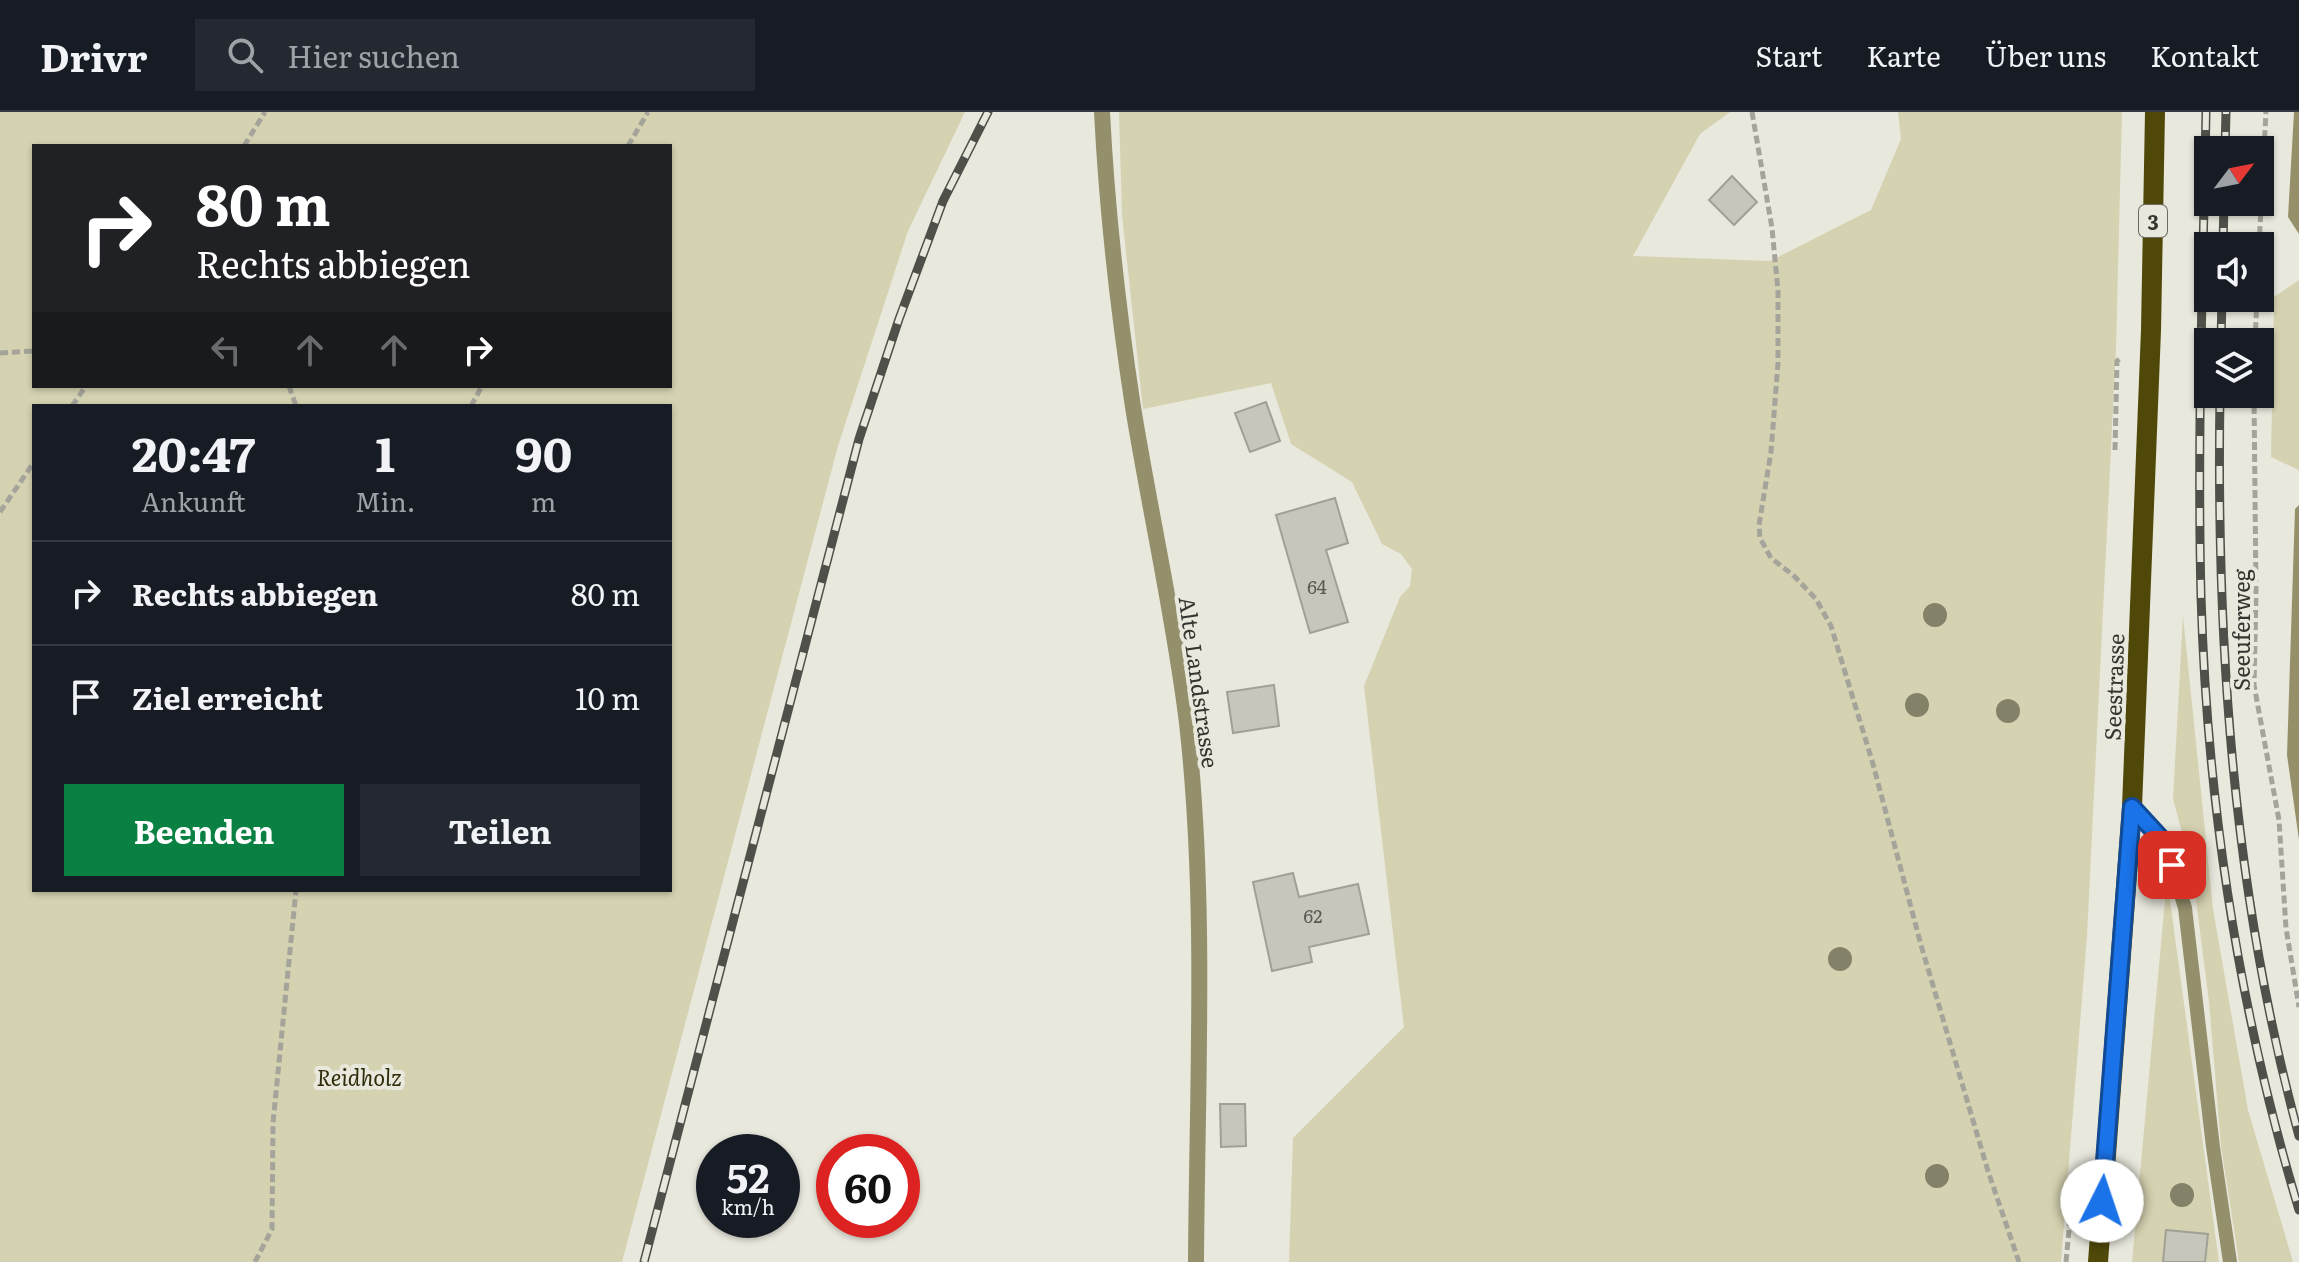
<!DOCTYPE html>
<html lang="de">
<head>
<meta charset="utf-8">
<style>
	:root { --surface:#171b24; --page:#242831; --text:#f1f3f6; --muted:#9ea1a6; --line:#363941; --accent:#0b8043 }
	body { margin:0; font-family:Literata,serif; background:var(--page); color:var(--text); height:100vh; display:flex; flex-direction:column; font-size:30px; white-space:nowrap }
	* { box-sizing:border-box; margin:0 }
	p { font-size:26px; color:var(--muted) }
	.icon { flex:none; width:44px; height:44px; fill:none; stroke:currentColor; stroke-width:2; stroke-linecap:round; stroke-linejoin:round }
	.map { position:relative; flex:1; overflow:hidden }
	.panel { position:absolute; left:32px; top:292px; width:640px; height:488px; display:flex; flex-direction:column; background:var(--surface); border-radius:0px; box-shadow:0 2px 6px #0004 }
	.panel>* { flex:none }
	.hud { position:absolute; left:32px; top:32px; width:640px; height:244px; border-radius:0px; box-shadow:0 2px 6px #0004; background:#202124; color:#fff; overflow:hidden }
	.needle { width:52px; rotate:58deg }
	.tools { position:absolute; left:2194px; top:24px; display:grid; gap:16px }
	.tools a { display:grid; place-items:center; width:80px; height:80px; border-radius:0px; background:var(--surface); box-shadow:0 2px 6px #0004; font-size:40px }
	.speed { position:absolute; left:696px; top:1022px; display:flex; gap:16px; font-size:40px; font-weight:700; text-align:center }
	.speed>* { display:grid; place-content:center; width:104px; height:104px; border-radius:50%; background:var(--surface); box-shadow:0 2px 6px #0004; line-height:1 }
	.speed small { font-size:20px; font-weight:400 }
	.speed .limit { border:12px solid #d22; background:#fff; color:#111 }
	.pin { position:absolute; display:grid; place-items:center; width:68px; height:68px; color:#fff; margin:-34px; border-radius:16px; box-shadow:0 4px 12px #0006 }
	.me { position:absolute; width:88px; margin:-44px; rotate:4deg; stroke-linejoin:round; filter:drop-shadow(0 0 6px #0008) }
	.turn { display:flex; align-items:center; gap:28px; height:168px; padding:0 32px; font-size:36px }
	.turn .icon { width:104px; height:104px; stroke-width:2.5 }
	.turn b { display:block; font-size:56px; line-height:68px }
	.lanes { display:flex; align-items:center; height:76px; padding:0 32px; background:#0003; justify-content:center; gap:40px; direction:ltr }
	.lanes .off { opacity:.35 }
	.eta { display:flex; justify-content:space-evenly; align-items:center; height:136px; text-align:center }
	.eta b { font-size:48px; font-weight:700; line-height:56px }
	.action { display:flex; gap:16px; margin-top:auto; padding:16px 32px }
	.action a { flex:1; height:92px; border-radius:0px; background:var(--accent); color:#fff; font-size:32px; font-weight:700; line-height:92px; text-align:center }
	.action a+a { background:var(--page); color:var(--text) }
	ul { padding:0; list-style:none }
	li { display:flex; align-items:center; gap:24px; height:104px; padding:0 32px; border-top:2px solid var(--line) }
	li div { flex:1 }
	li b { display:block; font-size:30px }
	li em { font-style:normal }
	header { display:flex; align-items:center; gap:48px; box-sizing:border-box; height:112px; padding:0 40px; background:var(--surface); border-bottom:2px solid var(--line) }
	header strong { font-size:38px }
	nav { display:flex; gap:44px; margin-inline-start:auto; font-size:28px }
	.search { width:560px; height:72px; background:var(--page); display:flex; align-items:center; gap:20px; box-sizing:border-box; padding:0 28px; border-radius:0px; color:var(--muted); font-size:30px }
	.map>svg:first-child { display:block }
	.green { fill:#d5d2b1; fill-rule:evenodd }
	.water { fill:#959069 }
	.building { fill:#c7c6bb; stroke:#a1a095; stroke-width:2 }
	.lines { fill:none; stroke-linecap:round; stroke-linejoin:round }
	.path { stroke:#a4a49b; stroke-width:5; stroke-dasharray:8 4; stroke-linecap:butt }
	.service { stroke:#95906c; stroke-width:14 }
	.minor { stroke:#95906c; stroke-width:16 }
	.primary { stroke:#504809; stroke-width:20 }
	.rail-casing { stroke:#50504a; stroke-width:9 }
	.rail { stroke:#e9e8dd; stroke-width:6; stroke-dasharray:18; stroke-linecap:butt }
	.tree { fill:#848169 }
	.route-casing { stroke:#114b97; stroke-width:20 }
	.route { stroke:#1a73e8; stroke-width:14 }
	.labels { text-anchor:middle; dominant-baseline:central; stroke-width:8; stroke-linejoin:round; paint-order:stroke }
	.number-label { font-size:18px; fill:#5a5953 }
	.shield { fill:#e9e8dd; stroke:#6b6b64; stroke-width:2 }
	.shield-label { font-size:20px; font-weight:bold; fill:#353530 }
	.street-label { font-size:22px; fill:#353530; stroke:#e9e8dd }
	.park-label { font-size:22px; font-style:italic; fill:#312d0a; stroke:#e9e8dd }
</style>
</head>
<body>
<header>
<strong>Drivr</strong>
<div class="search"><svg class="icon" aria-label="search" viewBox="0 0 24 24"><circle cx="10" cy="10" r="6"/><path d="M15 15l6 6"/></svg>Hier suchen</div>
<nav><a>Start</a><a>Karte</a><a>Über uns</a><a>Kontakt</a></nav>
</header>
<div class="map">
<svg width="2299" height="1150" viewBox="0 0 2299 1150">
	<rect width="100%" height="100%" fill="#e9e8dd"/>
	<path class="green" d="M0,0H965L908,119L838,334L622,1150H0ZM670,34V274H34V34ZM670,294V778H34V294Z
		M1119,0H1730L1700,22L1633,144L1770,149L1871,98L1901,27L1898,0H2122L2116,235L2087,824L2061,1150H1289L1293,1026L1404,915L1364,574L1400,485L1410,474L1412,457L1401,442L1382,432L1352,370L1291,332L1271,271L1143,297L1122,103Z
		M2299,168V358L2271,345L2274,185Z
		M2183,504L2213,797L2248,998L2293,1150H2239L2221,1034L2209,890L2192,757L2173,687Z
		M2167,766L2219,1150H2132Z"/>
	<path class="water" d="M2294,0H2299V122L2288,105Z
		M2299,393V728L2287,643L2295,397Z"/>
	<path class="building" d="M1732,64L1757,90L1734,113L1709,88Z
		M1266,290L1280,329L1250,340L1235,301Z
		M1335,386L1348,431L1326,438L1348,510L1310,521L1276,403Z
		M1274,573L1279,614L1233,621L1227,580Z
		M1293,761L1299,785L1358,772L1369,822L1309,835L1312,850L1272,859L1253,770Z
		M1220,992H1245L1246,1034L1221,1035Z
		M2166,1118L2208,1122L2205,1150H2163Z"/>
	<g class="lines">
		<path class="path" d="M1752,0L1772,116L1778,179V251L1771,340L1759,413L1760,426L1771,446L1793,463L1816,487L1831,514L1873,652L1921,833L1988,1059L2019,1150
			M244,34L265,0
			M628,34L648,0
			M2259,134L2266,0
			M2255,230L2257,186
			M0,241L34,239
			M289,274L296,294
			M2254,282L2256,481L2254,573L2279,708L2286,816L2299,895
			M72,294L86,274
			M471,294L482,274
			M2115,338L2117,249L2121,246
			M0,400L34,350
			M255,1150L272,1117L273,1011L296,778
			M2066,1150L2073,1075"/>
		<path class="service" d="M2132,695L2166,732L2185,796L2213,1035L2230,1150"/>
		<path class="minor" d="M1102,0C1107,99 1118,197 1133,295C1150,400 1174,505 1187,611C1207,790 1197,971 1196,1150"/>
		<path class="primary" d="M2098,1150L2132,695L2151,218L2155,0"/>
		<defs>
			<path id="rail" d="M2206,0C2203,161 2197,323 2201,484C2207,691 2239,899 2299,1098
				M2225,38L2226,0
				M2223,134L2224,90
				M2221,230L2222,186
				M2220,282C2216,532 2233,782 2299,1024
				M644,1150L859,327L899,207L943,89L988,0"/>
		</defs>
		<use href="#rail" class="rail-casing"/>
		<use href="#rail" class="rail"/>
	</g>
	<g class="tree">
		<circle cx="1935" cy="503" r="12"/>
		<circle cx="1917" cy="593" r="12"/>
		<circle cx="2008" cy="599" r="12"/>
		<circle cx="1840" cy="847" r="12"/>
		<circle cx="1937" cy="1064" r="12"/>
		<circle cx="2182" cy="1083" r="12"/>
	</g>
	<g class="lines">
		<defs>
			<path id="route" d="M2102,1089L2132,695L2166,732L2172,753"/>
		</defs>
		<use href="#route" class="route-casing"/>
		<use href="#route" class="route"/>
	</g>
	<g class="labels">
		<g class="number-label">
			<text x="1317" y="474">64</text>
			<text x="1313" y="803">62</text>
		</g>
		<rect class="shield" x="2139" y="93" width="28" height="32" rx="6"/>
		<g class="shield-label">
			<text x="2153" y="109">3</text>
		</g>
		<g class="street-label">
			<text transform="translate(2240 518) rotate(-90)">Seeuferweg</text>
			<text transform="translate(1200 570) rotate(82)">Alte Landstrasse</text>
			<text transform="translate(2113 575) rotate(-88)">Seestrasse</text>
		</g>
		<g class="park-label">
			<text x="359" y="964">Reidholz</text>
		</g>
	</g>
</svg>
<div class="tools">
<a><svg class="needle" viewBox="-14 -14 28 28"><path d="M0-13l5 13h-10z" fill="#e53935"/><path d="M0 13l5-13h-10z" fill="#9ea1a6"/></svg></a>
<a><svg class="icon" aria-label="sound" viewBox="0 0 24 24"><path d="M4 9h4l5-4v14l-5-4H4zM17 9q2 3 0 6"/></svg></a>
<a><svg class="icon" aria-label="layers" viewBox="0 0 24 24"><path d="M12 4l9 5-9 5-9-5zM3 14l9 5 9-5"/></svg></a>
</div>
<div class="speed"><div>52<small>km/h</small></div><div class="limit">60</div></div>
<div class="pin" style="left:2172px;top:753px;background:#d93025"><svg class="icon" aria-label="arrive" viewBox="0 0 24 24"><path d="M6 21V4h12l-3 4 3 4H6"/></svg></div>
<svg class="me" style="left:2102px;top:1089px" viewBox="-20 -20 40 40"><circle r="19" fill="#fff"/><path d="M0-13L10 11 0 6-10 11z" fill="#1a73e8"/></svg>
<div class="hud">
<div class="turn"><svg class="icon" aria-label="right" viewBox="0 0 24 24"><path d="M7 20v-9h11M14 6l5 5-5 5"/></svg><div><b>80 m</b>Rechts abbiegen</div></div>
<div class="lanes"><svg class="icon off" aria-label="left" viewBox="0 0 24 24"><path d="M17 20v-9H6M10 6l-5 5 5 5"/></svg><svg class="icon off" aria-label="ahead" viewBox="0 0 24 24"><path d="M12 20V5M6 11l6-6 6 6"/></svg><svg class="icon off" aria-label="ahead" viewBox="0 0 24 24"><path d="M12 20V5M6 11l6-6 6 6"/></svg><svg class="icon" aria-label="right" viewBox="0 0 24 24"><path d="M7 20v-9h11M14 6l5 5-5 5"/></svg></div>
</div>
<section class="panel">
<div class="eta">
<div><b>20:47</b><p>Ankunft</p></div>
<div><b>1</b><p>Min.</p></div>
<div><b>90</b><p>m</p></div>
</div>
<ul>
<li><svg class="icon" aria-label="right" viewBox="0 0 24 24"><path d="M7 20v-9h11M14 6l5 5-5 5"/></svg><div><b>Rechts abbiegen</b></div><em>80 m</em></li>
<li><svg class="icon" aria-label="arrive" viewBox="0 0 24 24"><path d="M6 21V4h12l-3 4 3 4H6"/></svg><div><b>Ziel erreicht</b></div><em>10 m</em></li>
</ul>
<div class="action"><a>Beenden</a><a>Teilen</a></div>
</section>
</div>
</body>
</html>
